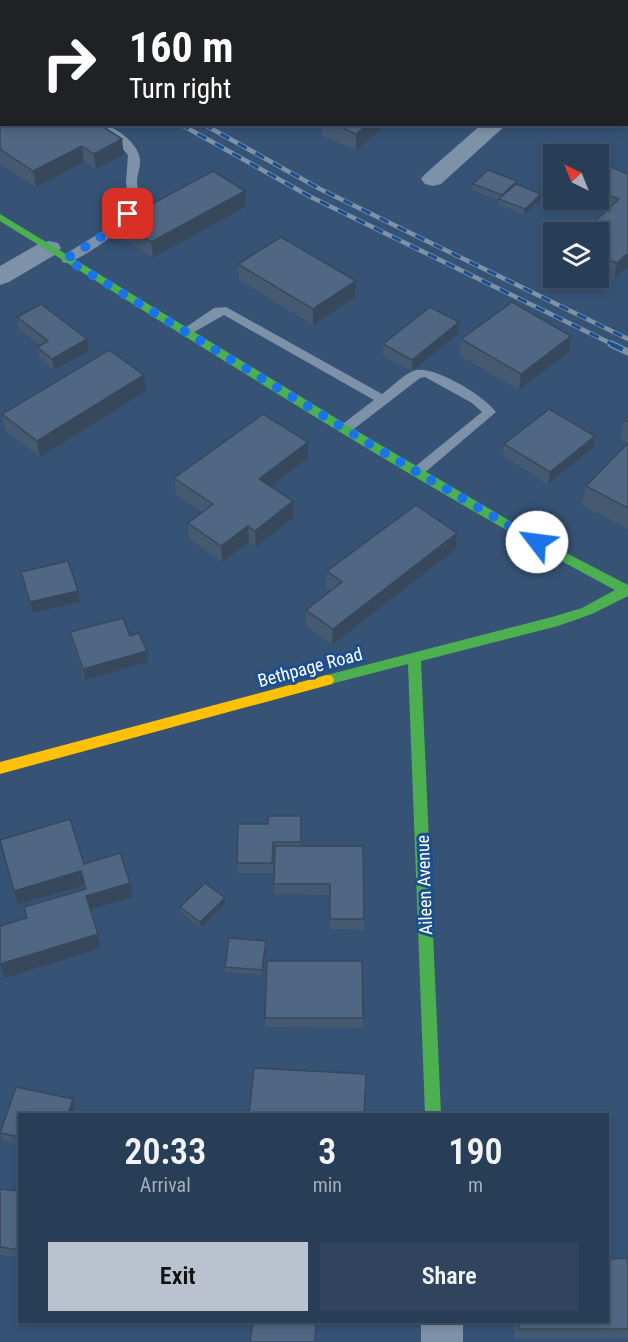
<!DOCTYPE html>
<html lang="en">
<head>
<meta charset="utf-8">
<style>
	:root { --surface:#283e57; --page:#30455d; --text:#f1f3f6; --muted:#a5aeba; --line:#44576d; --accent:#b9c2ce }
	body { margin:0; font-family:"Roboto Condensed",sans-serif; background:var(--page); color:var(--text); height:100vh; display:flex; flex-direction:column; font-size:22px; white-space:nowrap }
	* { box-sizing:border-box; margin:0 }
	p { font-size:20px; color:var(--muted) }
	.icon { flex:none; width:33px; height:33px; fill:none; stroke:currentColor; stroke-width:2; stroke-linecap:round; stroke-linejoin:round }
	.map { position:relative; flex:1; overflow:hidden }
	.sheet { position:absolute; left:18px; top:1113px; width:591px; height:210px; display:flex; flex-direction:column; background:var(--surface); border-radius:0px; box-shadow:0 3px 9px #0003,0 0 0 2px var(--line) }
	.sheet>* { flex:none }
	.guide { position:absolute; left:0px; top:0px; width:628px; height:126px; box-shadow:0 3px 9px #0003,0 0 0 2px var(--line); background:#202124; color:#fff; overflow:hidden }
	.needle { width:39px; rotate:317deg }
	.controls { position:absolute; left:543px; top:144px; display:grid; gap:12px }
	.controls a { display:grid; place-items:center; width:66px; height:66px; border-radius:0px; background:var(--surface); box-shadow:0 3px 9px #0003,0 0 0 2px var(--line); font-size:30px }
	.pin { position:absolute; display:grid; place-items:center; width:51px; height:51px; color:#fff; margin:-26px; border-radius:12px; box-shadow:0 3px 9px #0006 }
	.me { position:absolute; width:66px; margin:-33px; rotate:300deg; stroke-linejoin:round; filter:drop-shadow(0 0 4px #0008) }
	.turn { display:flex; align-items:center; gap:21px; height:126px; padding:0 30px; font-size:27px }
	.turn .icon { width:78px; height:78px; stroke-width:2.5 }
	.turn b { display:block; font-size:42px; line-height:51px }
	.eta { display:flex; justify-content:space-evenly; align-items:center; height:102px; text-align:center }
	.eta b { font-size:36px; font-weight:600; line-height:42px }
	.button { display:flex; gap:12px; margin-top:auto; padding:12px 30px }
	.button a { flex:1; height:69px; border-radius:0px; background:var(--accent); color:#111; font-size:24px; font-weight:600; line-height:69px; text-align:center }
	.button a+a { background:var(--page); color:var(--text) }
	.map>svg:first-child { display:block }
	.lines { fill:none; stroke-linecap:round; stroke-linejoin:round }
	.lane { fill:#7d92a8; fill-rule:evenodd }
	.street { fill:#7d92a8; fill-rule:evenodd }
	.fast { fill:#4caf50; fill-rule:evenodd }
	.slow { fill:#ffc107; fill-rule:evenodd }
	.rail-far1-casing { stroke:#7e92a7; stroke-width:4.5 }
	.rail-casing { stroke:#7e92a7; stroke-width:7 }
	.rail-far1 { stroke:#1b4f8f; stroke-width:3; stroke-dasharray:10; stroke-linecap:butt }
	.rail { stroke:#1b4f8f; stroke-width:4.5; stroke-dasharray:13; stroke-linecap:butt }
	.wall { fill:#455971 }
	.shaded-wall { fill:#38485c }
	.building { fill:#506783; stroke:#38485c; stroke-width:1.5 }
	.route { stroke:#1a73e8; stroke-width:10; stroke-dasharray:0 18 }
	.labels { text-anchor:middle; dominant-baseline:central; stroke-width:6; stroke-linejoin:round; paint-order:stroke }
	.street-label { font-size:18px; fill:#fff; stroke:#1b4f8f }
</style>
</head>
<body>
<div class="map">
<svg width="628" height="1342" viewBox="0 0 628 1342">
	<rect width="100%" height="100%" fill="#365274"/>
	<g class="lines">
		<path class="lane" d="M0,97H2V103H0Z
			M90,124C94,124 100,124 104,125C118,128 138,144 140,159C141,167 137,174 137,182C138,192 141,200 136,209C125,229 87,257 66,263L62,262V256L103,231L126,207L128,198L126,182L128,155L116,141Z
			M226,307L382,394C392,387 405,373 416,370C435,366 485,396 496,412L422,475H412L410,472L412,469L482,412L472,403L425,377L420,378L350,432H340L338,429L340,426L374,400L224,315L189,335L185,336L179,332L214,308Z"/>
		<path class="street" d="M326,0H346V2H326Z
			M628,1V14H627L625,2Z
			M482,124H507L441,184L433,186L425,184L421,179L425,174Z
			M49,241L58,243L61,248L58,253L9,282L0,285V266L40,243Z
			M421,1322H463V1342H421Z"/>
		<path class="fast" d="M308,0H319L320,2H309Z
			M627,109H628V116H627Z
			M0,214L367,437L551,545L628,585V596L592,614L558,626L421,661L441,1114H425L408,664L327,685L322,684L320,680L322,676L327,675L552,617L582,608L615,590C404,477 203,347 0,221Z"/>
		<path class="slow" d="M327,675L332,676L334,680L332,684L0,774V762Z"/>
		<defs>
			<path id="rail-far1" d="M180,124L309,196L614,345
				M203,124L320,189L628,339"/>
			<path id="rail" d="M611,344L628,352"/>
		</defs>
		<use href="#rail-far1" class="rail-far1-casing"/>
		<use href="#rail" class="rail-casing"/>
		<use href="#rail-far1" class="rail-far1"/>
		<use href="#rail" class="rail"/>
	</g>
	<path class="wall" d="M379,0H422L420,2H383Z
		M0,117L2,124L124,155L96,169L84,162L36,187L0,164Z
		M322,124H388L356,150L322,136Z
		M598,163L628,174V266L614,279L598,273V232L584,231L606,211L579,200H598Z
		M473,184H516L541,194L540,200L524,215L499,205V200L472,190Z
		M245,191V207L153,258L121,237L120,221Z
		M238,264L355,297L313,325L239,280Z
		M17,317L89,351L54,370L39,358L37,347L40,345L19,329Z
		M458,334L412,371L383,356V344Z
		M571,336L569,352L519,390L459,355L461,339Z
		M146,391L40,457L5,431L2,414Z
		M628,416V529L582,505L586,486L628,443L620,440L624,420Z
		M504,444L593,448L548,484L503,456Z
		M308,458L270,486L293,501L294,517L256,547L249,542L222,562L189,539L188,523L202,512L176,494L174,478Z
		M457,533L456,549L332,645L306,625V610L331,590L326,587L327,571Z
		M21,572L80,602L33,613Z
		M70,632L130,636L147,651L148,662L85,680L72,644Z
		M301,816V846L364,919V930L330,929V895L274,894L275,853H273V873H238L237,863L268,824Z
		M225,898V904L201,928L181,912L180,907Z
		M266,941V946L262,975L225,972V967Z
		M265,1018H363V1028L265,1027Z
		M16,1087L73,1099L75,1108L73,1114H20V1145L3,1141L0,1131Z
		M0,1189L20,1191V1257L0,1255Z
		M628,1266V1338H515L514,1322H608Z"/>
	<path class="shaded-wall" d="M409,0H422L420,2H409Z
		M2,74V86L0,87V75Z
		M368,124H388L356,150V134Z
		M122,139L124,155L96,169L94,154Z
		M82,146L84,162L36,187L33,171Z
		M517,181L516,187L501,201L502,195Z
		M245,191V207L153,258L151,242Z
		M541,194L540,200L524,215L525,209Z
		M628,253V266L614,279L617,263Z
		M356,281L355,297L313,325V309Z
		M459,322L458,334L412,371V360Z
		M571,336L569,352L519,390L521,374Z
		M87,339L89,351L54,370L52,359Z
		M144,375L146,391L40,457L37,441Z
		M595,436L593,448L548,484L550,472Z
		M308,442V458L259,495V479Z
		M293,501L294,517L256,547L255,531Z
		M248,526L249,542L222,562L221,546Z
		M457,533L456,549L332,645L333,629Z
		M78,591L80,602L33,613L30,602Z
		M147,651L148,662L85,680L83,669Z
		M81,871L84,885L18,905L14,891Z
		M130,883L133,897L89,910L86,896Z
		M225,898V904L201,928L200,922Z
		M98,934L101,948L5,978L0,964Z
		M266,941V946L262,975V970Z
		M73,1099L75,1108L73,1114H68Z"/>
	<path class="building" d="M0,49L2,50V74L0,75Z
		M0,117L2,118V124H99L122,139L94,154L82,146L33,171L0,149Z
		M334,124H368L356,134Z
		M599,162L628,174V253L617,263L598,255V232H565L573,226L584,231L619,199L598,191Z
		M488,170L517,181L502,195L473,184Z
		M213,171L245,191L151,242L120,221Z
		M516,184L541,194L525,209L499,199Z
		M281,237L356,281L313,309L238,264Z
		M512,302L571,336L521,374L461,339Z
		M41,304L87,339L52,359L37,347L48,341L17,317Z
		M430,307L459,322L412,360L383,344Z
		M109,350L144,375L37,441L2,414Z
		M549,409L595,436L550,472L504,444Z
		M263,414L308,442L259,479L293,501L255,531L248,526L221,546L188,523L213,504L174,478Z
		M628,416V422L624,420Z
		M628,443V508L586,486Z
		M416,505L457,533L333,629L306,610L342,582L327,571Z
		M68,561L78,591L30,602L21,572Z
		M123,618L130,636L139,633L147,651L83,669L70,632Z
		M268,816H301V842H273L272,863H237L238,824H268Z
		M70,819L84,864L120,853L130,883L86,896L98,934L0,964V926L27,918L24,907L86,889L81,871L14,891L0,840Z
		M275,846H363L364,919H330V884H274Z
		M205,883L225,898L200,922L180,907Z
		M229,938L266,941L262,970L225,967Z
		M267,961H362L363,1018H265Z
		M254,1068L366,1074L364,1114H249Z
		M16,1087L73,1099L68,1114H20V1137L0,1133Z
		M0,1189L20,1191V1250L0,1247Z
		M627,1258L628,1266V1329H519L518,1322H608V1259Z
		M253,1322H316L315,1342H250Z"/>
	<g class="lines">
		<path class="route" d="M128,214L110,231L66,259L378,449L537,542"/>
	</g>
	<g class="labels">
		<g class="street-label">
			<text transform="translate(310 667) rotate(-15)">Bethpage Road</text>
			<text transform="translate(424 885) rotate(-92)">Aileen Avenue</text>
		</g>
	</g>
</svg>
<div class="controls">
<a><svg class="needle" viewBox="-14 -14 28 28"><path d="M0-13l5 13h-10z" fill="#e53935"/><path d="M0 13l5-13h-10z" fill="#a5aeba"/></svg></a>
<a><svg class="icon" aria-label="layers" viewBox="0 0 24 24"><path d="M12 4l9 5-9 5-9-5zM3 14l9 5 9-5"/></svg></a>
</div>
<div class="pin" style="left:128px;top:214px;background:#d93025"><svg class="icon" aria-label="arrive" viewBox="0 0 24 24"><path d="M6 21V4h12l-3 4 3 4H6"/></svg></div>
<svg class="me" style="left:537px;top:542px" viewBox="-20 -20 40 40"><circle r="19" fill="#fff"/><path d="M0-13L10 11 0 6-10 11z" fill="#1a73e8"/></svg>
<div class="guide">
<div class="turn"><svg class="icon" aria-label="right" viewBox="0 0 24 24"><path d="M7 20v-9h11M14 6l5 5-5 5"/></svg><div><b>160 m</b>Turn right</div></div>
</div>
<section class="sheet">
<div class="eta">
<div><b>20:33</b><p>Arrival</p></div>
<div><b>3</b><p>min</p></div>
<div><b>190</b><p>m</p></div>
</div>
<div class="button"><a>Exit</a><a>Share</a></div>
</section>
</div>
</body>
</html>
